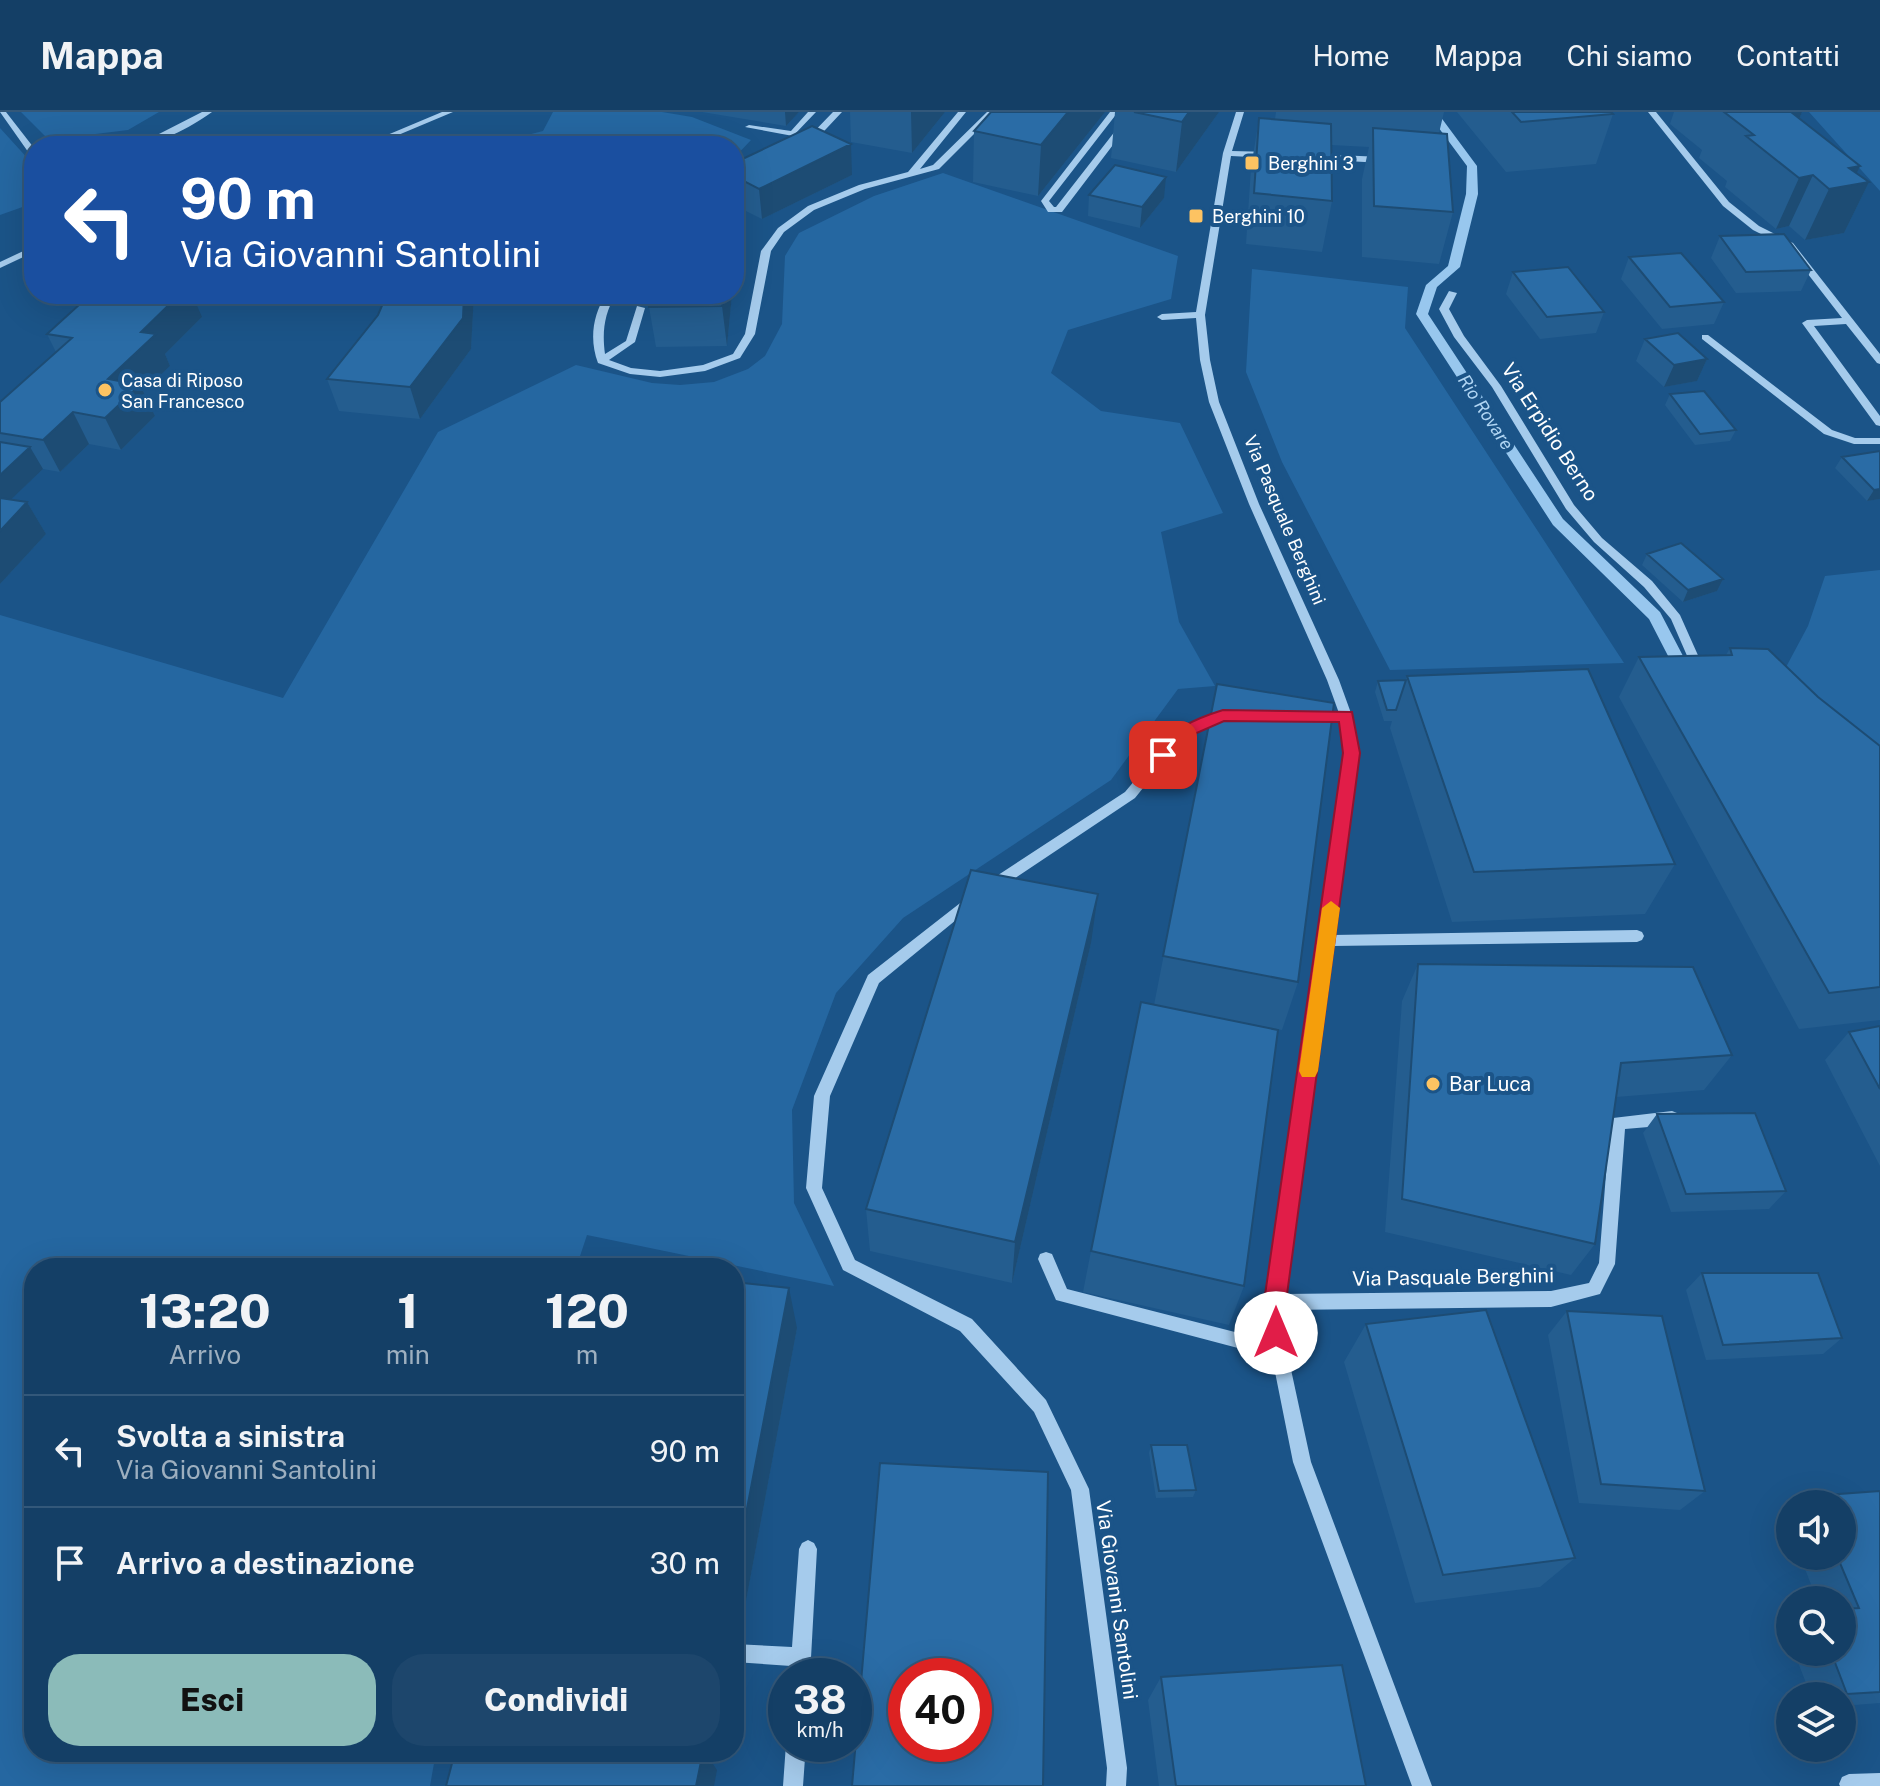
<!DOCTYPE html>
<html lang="it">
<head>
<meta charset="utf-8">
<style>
	:root { --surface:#143f66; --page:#1d466c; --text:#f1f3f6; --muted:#9dafbf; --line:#33587a; --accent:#8bbbb9 }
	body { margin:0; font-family:"Public Sans",sans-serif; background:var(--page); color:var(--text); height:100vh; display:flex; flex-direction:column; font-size:30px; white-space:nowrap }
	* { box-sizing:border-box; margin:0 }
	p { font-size:26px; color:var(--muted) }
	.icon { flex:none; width:44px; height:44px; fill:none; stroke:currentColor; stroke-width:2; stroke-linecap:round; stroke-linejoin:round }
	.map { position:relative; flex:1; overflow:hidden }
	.side { position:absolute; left:24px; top:1146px; width:720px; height:504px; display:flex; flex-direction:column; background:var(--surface); border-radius:32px; box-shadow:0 8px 32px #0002,0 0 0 2px var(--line) }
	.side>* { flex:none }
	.top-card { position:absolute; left:24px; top:24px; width:720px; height:168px; border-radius:32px; box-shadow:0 8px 32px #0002,0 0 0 2px var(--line); background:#1a4fa0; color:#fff; overflow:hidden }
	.tools { position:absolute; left:1776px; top:1378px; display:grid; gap:16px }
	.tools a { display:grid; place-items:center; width:80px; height:80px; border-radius:50%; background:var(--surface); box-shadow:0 8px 32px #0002,0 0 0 2px var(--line); font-size:40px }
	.speed { position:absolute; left:768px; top:1546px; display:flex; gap:16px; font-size:40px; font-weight:700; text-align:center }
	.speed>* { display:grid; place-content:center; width:104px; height:104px; border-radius:50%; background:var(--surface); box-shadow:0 8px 32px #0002,0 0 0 2px var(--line); line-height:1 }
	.speed small { font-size:20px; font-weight:400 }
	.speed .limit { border:12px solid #d22; background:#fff; color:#111 }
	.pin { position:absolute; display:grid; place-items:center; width:68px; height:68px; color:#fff; margin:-34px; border-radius:16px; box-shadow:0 4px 12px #0006 }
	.me { position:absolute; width:88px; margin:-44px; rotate:0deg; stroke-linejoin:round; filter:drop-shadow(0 0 6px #0008) }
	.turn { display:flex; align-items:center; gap:28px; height:168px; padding:0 24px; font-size:36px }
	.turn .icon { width:104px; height:104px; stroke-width:2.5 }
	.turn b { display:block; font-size:56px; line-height:68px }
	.eta { display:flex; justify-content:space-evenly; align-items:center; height:136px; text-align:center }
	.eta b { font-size:48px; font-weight:800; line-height:56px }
	.button { display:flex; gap:16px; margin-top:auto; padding:16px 24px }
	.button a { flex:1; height:92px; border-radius:32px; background:var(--accent); color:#111; font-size:32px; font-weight:800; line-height:92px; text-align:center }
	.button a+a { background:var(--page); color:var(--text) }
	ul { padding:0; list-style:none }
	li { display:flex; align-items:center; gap:24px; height:112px; padding:0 24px; border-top:2px solid var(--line) }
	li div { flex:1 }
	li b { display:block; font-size:30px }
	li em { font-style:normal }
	header { display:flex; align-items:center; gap:48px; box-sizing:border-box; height:112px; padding:0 40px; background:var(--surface); border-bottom:2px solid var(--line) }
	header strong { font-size:38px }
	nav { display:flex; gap:44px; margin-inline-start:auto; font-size:28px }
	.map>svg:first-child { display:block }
	.green { fill:#2567a1 }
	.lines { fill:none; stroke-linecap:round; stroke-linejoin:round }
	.stream { fill:#98c7ee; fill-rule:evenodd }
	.minor { fill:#a5cbec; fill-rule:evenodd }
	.wall { fill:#245d8f }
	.shaded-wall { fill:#1d4c74 }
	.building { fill:#2a6ca6; stroke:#1d4c74; stroke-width:2; fill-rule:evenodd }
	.route { fill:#e11d48; stroke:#92132f; stroke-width:2 }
	.slow { fill:#f59e0b }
	.poi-dot { fill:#fdc362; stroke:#1b5488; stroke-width:3 }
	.labels { text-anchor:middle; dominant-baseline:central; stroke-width:8; stroke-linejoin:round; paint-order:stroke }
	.far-poi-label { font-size:18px; fill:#fff; stroke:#1b5488; text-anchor:start }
	.far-water-label { font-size:18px; font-style:italic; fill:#b0d5f3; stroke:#1b5488 }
	.far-street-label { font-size:18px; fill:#fff; stroke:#1b5488 }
	.street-label { font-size:20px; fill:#fff; stroke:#1b5488 }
	.poi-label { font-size:20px; fill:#fff; stroke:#1b5488; text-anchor:start }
</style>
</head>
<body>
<header>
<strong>Mappa</strong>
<nav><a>Home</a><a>Mappa</a><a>Chi siamo</a><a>Contatti</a></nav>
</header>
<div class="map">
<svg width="1880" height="1674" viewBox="0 0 1880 1674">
	<rect width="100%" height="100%" fill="#1b5488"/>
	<path class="green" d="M21,0H159L128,18L79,24L70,33L55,34Z
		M553,0H662L692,5L751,28L734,46V34H485L543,19Z
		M1809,0H1880V79Z
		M0,16L30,49L31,92L0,103Z
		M943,61L1178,144L1171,187L1068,218L1051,261L1101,299L1180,311L1223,401L1161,420L1179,510L1215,574L1178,577L1111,668L903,806L836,881L792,998L794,1091L834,1174L587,1123L576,1156H34V1640H436L430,1674H0V503L283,586L438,320L576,253L652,271L680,273L714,270L748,257L765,244L782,212L785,144L799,121L874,84Z
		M1252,157L1408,175L1405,216L1624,551L1390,558L1282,350L1246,260Z
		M1880,458V657L1785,557L1808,514L1825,464Z"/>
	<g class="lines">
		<path class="stream" d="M1427,0H1437L1477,54L1478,82L1460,155L1437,175L1428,202L1563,407L1660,500L1694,565L1691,569H1681L1649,507L1553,413L1416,202L1426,173L1448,154L1466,82L1467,54Z"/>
		<path class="minor" d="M0,0H6L34,36V45L31,44Z
			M202,0H212C190,16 156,34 128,34L159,22Z
			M442,0H453L372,34H361Z
			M808,0H816L793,24L745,15L749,13L791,19Z
			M833,0H842L811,33H805V29Z
			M958,0H966L920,57L933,53L987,0H996L939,57L865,77L814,98L784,120L771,139L755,222L740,246L705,259L660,265L630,262L598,251C589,227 593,203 606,182H616C604,202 602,220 605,242L626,229L637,194L645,196L635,230L609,248L631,256L660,259L703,253L733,242L745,222L761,139L778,116L808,94L859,73L908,60Z
			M1110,0H1118L1049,89L1054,95H1056L1130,0H1138L1062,100H1048L1041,89Z
			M1236,0H1244L1232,39L1271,40L1275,43L1271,46L1231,44L1205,203L1210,248L1219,290L1259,392L1339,568L1352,604L1357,641L1333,823L1637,818L1642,820L1644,824L1642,828L1637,830L1331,834L1284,1182L1551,1179L1589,1171L1599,1151L1610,1011L1613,1006L1672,999L1677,1001L1680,1006L1677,1011L1672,1013L1625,1017L1615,1152L1600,1182L1551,1195L1284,1198L1287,1239L1311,1350L1432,1674H1412L1293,1350L1272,1245L1056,1188L1038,1147L1040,1142L1046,1140L1052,1142L1067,1177L1270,1229L1267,1190L1345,641L1340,604L1327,568L1249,392L1209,290L1200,248L1196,206L1162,208L1157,205L1162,202L1196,200L1223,41Z
			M1648,0H1656L1729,90L1759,114L1793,131L1880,242V252L1877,251L1846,212L1814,214L1880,304V314L1876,313L1802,211L1807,208L1842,206L1787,135L1753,118L1723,94Z
			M1315,42L1382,45L1386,48L1382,51L1312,47V43Z
			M34,134V140L0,156V150Z
			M1449,179L1457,181L1449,197L1464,224L1501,274L1574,393L1602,426L1652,469L1680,503L1705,559L1703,562H1695L1671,507L1644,475L1594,430L1566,397L1492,275L1454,225L1439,197Z
			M516,182H530L520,186Z
			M1702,223H1708L1832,318L1855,326H1880V332H1854L1824,322L1702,227Z
			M1226,600L1232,604L1230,607L1184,625L1135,686L996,779H986L984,775L986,771L1125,680L1176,619Z
			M973,781L978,782L980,786L978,790L879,871L830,984L822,1076L855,1148L972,1207L1046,1288L1089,1377L1127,1656L1126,1674H1106L1107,1656L1071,1378L1034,1300L960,1219L843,1158L806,1076L814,984L868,863Z
			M808,1428L814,1431L817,1437L810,1564H790L791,1554L734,1550V1532L792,1535L799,1437L802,1431Z
			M786,1632H806L803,1674H783Z
			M1880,1661V1674H1840L1839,1672L1842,1665L1849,1662Z"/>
	</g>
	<path class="wall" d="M702,0H799L786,14Z
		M850,0H945L912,41L851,30Z
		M1105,0L1038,84L973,70L974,19Z
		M1115,0H1219L1176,60L1111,46Z
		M1276,0H1444L1439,21L1453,100L1439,152L1362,145V67L1369,35L1331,33L1332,89L1322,140L1246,132L1251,56L1259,6L1275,7Z
		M1457,0H1611L1613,2L1596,52L1506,60Z
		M1674,0H1802L1799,7L1860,54L1856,61L1869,70L1844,121L1805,128L1789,114L1776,117L1725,75L1727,69L1699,46L1702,38L1670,12Z
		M734,51L852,63L762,107L734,93Z
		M1089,83L1164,86L1140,116L1088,104Z
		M1720,124L1811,158L1801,179L1736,181L1711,146Z
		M1629,145L1724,190L1714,212L1662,217L1621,167Z
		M1513,160L1604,200L1596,221L1540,227L1506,182Z
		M387,182H474L471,237L420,307L339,299L327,267L378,203Z
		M651,182H732L727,234L656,235L649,195Z
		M202,205L165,242L170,254L143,279L155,304L121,338L89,332L60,360L43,357L11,387L27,390L46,422L0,472V290L56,240L47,222Z
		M1645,227L1707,247L1697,269L1664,275L1636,249Z
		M1670,282L1736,318L1730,329L1695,333L1665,293Z
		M1880,339V387L1867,389L1835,356L1842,345Z
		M1647,442L1723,467L1717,479L1683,490L1642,453Z
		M1730,536L1818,585L1880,634V908L1799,917L1619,585L1639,545L1726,543Z
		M1407,564L1675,752L1645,802L1452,810L1390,616L1392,609H1384L1375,580L1378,569L1406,568Z
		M1217,572L1298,870L1282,918L1154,893Z
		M1091,831L1012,1171L870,1139L866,1097Z
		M1418,852L1732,943L1704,978L1616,985L1595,1132L1571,1163L1385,1120L1402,889Z
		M1880,914V1054L1825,948L1849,920Z
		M1657,1002L1786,1079L1769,1097L1671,1100L1643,1021Z
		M1091,1139L1244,1174L1229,1213L1083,1180Z
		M1702,1161L1842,1226L1823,1242L1706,1248L1686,1178Z
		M734,1170L797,1216L743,1505L734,1504Z
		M1567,1199L1705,1379L1680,1398L1579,1391L1548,1223Z
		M1366,1212L1575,1446L1540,1475L1415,1491L1344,1250Z
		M1151,1333L1196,1378L1193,1385L1156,1386L1149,1341Z
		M1880,1379V1591L1842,1594V1584H1811L1794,1540H1842V1488H1817L1800,1444H1842V1392H1800L1812,1384Z
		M1790,1399V1420L1783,1403Z
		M1790,1512V1529L1785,1515Z
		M1161,1565L1366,1674H1159L1148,1588Z"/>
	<path class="shaded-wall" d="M785,0H799L786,14Z
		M911,0H945L912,41Z
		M1068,0H1105L1038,84L1041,33Z
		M1189,0H1219L1176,60L1182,10Z
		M1789,0H1802L1782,47Z
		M851,32L852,63L762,107L759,77Z
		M1860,54L1851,73L1869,70L1844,121L1805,128L1829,77L1849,56Z
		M1813,63L1789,114L1776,117L1799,66Z
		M1166,65L1164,86L1140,116L1142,95Z
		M180,182H192L202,205L165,242L170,254L143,279L155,304L121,338L105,306L108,267L141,220Z
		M464,182H474L471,237L420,307L410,275Z
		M723,182H732L727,234L722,194Z
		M1707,247L1697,269L1664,275L1674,253Z
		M73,300L89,332L60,360L43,328Z
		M30,335L43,357L2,396L0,392V363Z
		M1880,377V387L1867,389L1874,378Z
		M27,390L46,422L0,472V419Z
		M1723,467L1717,479L1683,490L1688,478Z
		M1098,782L1091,831L1012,1171L1015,1130Z
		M789,1176L797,1216L743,1505L734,1483V1465Z
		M703,1640H705L717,1658L714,1674H696Z"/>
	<path class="building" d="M991,0H1068L1041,33L974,19Z
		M1134,0H1189L1182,10Z
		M1512,0H1611L1613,2L1521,10Z
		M1724,0H1791L1860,54L1849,56L1869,70L1829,77L1813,63L1799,66L1746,24L1754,23Z
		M1259,6L1331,12L1332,89L1254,81Z
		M812,14L851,32L759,77L734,64V51Z
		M1373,16L1447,22L1453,100L1374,94Z
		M1115,53L1166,65L1142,95L1089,83Z
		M1784,122L1811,158L1746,160L1720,124Z
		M1681,141L1724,190L1670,195L1629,145Z
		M1568,155L1604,200L1547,205L1513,160Z
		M91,182H180L141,220L156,222L108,267L140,273L105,306L73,300L43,328L0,321V290L72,226L47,222Z
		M387,182H464L463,206L410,275L327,267L378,203Z
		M651,182H723L722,194L649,195Z
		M1678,221L1707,247L1674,253L1645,227Z
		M1704,279L1736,318L1700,322L1670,282Z
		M0,330L30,335L0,363Z
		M1880,339V377L1874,378L1842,345Z
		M0,386L27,390L0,419Z
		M1681,431L1723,467L1688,478L1647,442Z
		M1730,536L1768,537L1818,585L1880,634V875L1829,881L1639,545L1732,543Z
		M1588,557L1675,752L1474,760L1407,564Z
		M1406,568L1396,598H1387L1378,569Z
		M1217,572L1334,591L1298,870L1163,844Z
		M971,758L1098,782L1015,1130L866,1097Z
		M1418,852L1693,855L1732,943L1621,951L1595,1132L1402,1087Z
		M1141,890L1278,918L1244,1174L1091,1139Z
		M1880,914V977L1849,920Z
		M1755,1001L1786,1079L1686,1082L1657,1002Z
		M1702,1161H1818L1842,1226L1723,1233Z
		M734,1170L789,1176L734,1465Z
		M1486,1198L1575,1446L1443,1463L1366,1212Z
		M1567,1199L1662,1204L1705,1379L1601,1372Z
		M1151,1333H1187L1196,1378L1159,1379Z
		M880,1351L1048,1360L1043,1674H852ZM906,1564H974V1632H906Z
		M1880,1379V1580L1847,1582L1831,1540H1842V1497L1859,1496L1837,1444H1842V1392H1815L1812,1384Z
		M1342,1553L1366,1674H1176L1161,1565Z
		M455,1640H703L696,1674H446Z"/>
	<path class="route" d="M1223,598L1352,600L1360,641L1286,1190L1287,1221L1284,1228L1276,1231L1269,1228L1264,1190L1343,641L1339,610L1224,609L1185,626L1169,647H1157L1155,643C1171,617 1194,607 1223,598Z"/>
	<path class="slow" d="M1331,789L1340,796L1318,959L1315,965H1302L1299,959L1322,796Z"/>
	<g class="poi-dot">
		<rect x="1244" y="43" width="16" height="16" rx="4"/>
		<rect x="1188" y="96" width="16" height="16" rx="4"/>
		<circle cx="105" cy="278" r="8"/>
		<circle cx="1433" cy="972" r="8"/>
	</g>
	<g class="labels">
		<g class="far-poi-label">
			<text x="1268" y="51">Berghini 3</text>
			<text x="1212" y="104">Berghini 10</text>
			<text x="121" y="268">Casa di Riposo<tspan x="121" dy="21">San Francesco</tspan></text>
		</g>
		<g class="far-water-label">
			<text transform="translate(1486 300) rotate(57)">Rio Rovare</text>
		</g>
		<g class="far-street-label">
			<text transform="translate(1285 408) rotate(67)">Via Pasquale Berghini</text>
		</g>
		<g class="street-label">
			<text transform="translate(1550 320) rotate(57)">Via Erpidio Berno</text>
			<text transform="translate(1453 1165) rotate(-1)">Via Pasquale Berghini</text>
			<text transform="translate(1117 1488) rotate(82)">Via Giovanni Santolini</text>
		</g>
		<g class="poi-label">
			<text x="1449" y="972">Bar Luca</text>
		</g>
	</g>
</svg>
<div class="tools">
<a><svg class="icon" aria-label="sound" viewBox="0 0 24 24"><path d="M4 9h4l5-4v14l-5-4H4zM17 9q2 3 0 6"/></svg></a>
<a><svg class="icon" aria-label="search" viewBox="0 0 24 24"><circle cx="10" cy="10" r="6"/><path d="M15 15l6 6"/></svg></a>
<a><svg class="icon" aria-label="layers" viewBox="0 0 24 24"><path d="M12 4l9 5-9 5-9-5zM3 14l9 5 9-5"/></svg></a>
</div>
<div class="speed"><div>38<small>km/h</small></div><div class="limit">40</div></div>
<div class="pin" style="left:1163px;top:643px;background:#d93025"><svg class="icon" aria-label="arrive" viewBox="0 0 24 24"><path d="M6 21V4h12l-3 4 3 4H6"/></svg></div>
<svg class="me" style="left:1276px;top:1221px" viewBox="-20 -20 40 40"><circle r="19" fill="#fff"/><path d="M0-13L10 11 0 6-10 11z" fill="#e11d48"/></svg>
<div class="top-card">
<div class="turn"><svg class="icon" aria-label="left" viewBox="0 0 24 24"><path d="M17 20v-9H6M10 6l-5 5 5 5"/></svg><div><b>90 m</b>Via Giovanni Santolini</div></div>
</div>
<section class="side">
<div class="eta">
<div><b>13:20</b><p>Arrivo</p></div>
<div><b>1</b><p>min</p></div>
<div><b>120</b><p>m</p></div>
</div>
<ul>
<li><svg class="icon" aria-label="left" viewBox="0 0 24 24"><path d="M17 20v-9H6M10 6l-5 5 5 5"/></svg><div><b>Svolta a sinistra</b><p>Via Giovanni Santolini</p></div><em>90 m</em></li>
<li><svg class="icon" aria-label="arrive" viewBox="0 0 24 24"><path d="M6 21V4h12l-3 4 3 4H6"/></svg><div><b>Arrivo a destinazione</b></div><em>30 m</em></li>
</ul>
<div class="button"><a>Esci</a><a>Condividi</a></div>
</section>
</div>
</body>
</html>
